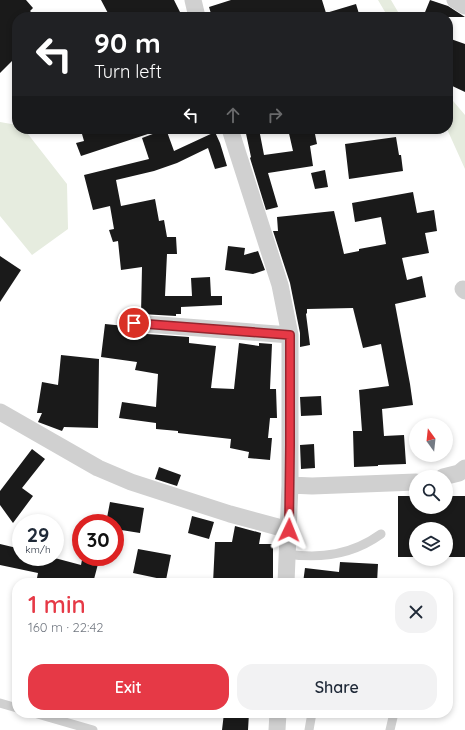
<!DOCTYPE html>
<html lang="en">
<head>
<meta charset="utf-8">
<style>
	:root { --surface:#fff; --page:#f2f2f3; --text:#1f2937; --muted:#747a83; --accent:#e63946 }
	body { margin:0; font-family:Quicksand,sans-serif; background:var(--page); color:var(--text); height:100vh; display:flex; flex-direction:column; font-size:15px; white-space:nowrap }
	* { box-sizing:border-box; margin:0 }
	p { font-size:13px; color:var(--muted) }
	.icon { flex:none; width:22px; height:22px; fill:none; stroke:currentColor; stroke-width:2; stroke-linecap:round; stroke-linejoin:round }
	.map { position:relative; flex:1; overflow:hidden }
	.drawer { position:absolute; left:12px; top:578px; width:441px; height:140px; display:flex; flex-direction:column; background:var(--surface); border-radius:16px; box-shadow:0 2px 6px #0003 }
	.drawer>* { flex:none }
	.top-card { position:absolute; left:12px; top:12px; width:441px; height:122px; border-radius:16px; box-shadow:0 2px 6px #0003; background:#202124; color:#fff; overflow:hidden }
	.needle { width:26px; rotate:345deg }
	.buttons { position:absolute; left:409px; top:418px; display:grid; gap:8px }
	.buttons a { display:grid; place-items:center; width:44px; height:44px; border-radius:50%; background:var(--surface); box-shadow:0 2px 6px #0003; font-size:20px }
	.speed { position:absolute; left:12px; top:514px; display:flex; gap:8px; font-size:20px; font-weight:700; text-align:center }
	.speed>* { display:grid; place-content:center; width:52px; height:52px; border-radius:50%; background:var(--surface); box-shadow:0 2px 6px #0003; line-height:1 }
	.speed small { font-size:10px; font-weight:400 }
	.speed .limit { border:6px solid #d22; background:#fff; color:#111 }
	.pin { position:absolute; display:grid; place-items:center; width:34px; height:34px; color:#fff; margin:-17px; border:2px solid #fff; border-radius:50%; box-shadow:0 1px 4px #0007 }
	.me { position:absolute; width:44px; margin:-22px; rotate:2deg; stroke-linejoin:round; filter:drop-shadow(0 0 3px #0008) }
	.turn { display:flex; align-items:center; gap:14px; height:84px; padding:0 16px; font-size:18px }
	.turn .icon { width:52px; height:52px; stroke-width:2.5 }
	.turn b { display:block; font-size:28px; line-height:34px }
	.lanes { display:flex; align-items:center; height:38px; padding:0 16px; background:#0003; justify-content:center; gap:20px; direction:ltr }
	.lanes .off { opacity:.35 }
	.round { display:grid; place-items:center; flex:none; width:42px; height:42px; border-radius:16px; background:var(--page) }
	.summary { display:flex; align-items:center; justify-content:space-between; height:68px; padding:0 16px }
	h1 { font-size:24px; font-weight:600; line-height:30px; color:var(--accent) }
	.action { display:flex; gap:8px; margin-top:auto; padding:8px 16px }
	.action a { flex:1; height:46px; border-radius:16px; background:var(--accent); color:#fff; font-size:16px; font-weight:600; line-height:46px; text-align:center }
	.action a+a { background:var(--page); color:var(--text) }
	.map>svg:first-child { display:block }
	.green { fill:#e6ecdf }
	.building { fill:#1a1a1a }
	.lines { fill:none; stroke-linecap:round; stroke-linejoin:round }
	.lane { stroke:#d0d0d0; stroke-width:9 }
	.street { stroke:#d0d0d0; stroke-width:17 }
	.route-casing { stroke:#96252e; stroke-width:10 }
	.route { stroke:#e63946; stroke-width:7 }
</style>
</head>
<body>
<div class="map">
<svg width="465" height="730" viewBox="0 0 465 730">
	<rect width="100%" height="100%" fill="#fff"/>
	<path class="green" d="M378,0H391L401,17H388Z
		M448,95L465,115V169L447,129H448Z
		M0,122L17,125V129H24L67,184L68,229L32,255L0,216Z"/>
	<path class="building" d="M0,0H26L33,8L30,11L36,17H17V56L0,73Z
		M101,0H174L180,12L171,17H110Z
		M231,0H322L326,13L356,4L360,17H271L270,12L256,17H212L209,7Z
		M430,0L448,6L465,17H423Z
		M448,38L465,44V92L448,84Z
		M98,129H156L157,131L81,156L76,143L84,141L82,134Z
		M166,129L174,151L215,132L220,143L227,166L215,169L208,148L177,163L154,171L116,180L121,206L155,199L159,221L164,220L167,237H176L177,254H167L165,296H192L191,278L210,277L211,296H222V305L181,307V314H176V316L141,314L142,267L121,270L118,241L113,242L109,230L114,229L110,206L93,210L84,175L149,159L142,138Z
		M245,129H259L264,155L293,151L288,129H314L317,144L310,146L313,166L268,173L278,207L266,210L250,158L251,157Z
		M396,137L399,155H401L403,171L349,179L345,144Z
		M325,170L328,187L315,189L311,173Z
		M413,192L417,213L434,210L437,231L425,233L429,253L402,258L407,280L422,276L426,297L395,304L410,384L413,405L382,409L384,436L404,435L406,464L378,465V466L354,467L353,431H362L359,390L389,386L381,344L363,348L353,308L307,309V313L306,314L310,345L300,347V333L290,283L273,231H278L277,217L334,211L344,254L359,251V249L386,244L381,217L355,222L352,203Z
		M228,246L245,248L244,255L258,251L265,270L253,274L225,270Z
		M0,256L21,270L0,302Z
		M105,324L125,326L128,331L133,333L189,337V343L216,346L211,388L234,389L239,343L259,346V343L272,344L270,389H276L277,418H270L268,438H272L270,460L248,458L249,452L230,448L231,439L178,433V431L156,429V423L119,418L122,402L156,407L158,374L135,370L137,362L101,357Z
		M61,355L99,359L98,428L64,427L62,431L38,422L42,413H37L42,382L58,385Z
		M321,396L322,415L301,416L300,397Z
		M314,444L315,468L301,469L300,445Z
		M32,449L45,459L22,488L33,496L13,523L0,505V491Z
		M159,467L181,475L177,486L155,479Z
		M398,496H416V507H446V496H465V557H446V529H416V557H398Z
		M110,502L144,508L140,533L115,529V523H106Z
		M192,516L214,522L209,539L188,533Z
		M235,526L261,533L259,544H273V583H213L215,542H232Z
		M0,544L21,549V557H51L81,565L82,560L98,564L93,583H36L38,573L0,565Z
		M138,549L171,555L166,580L133,573Z
		M340,562L378,564L377,583H303L305,568L339,572Z
		M224,713H249L248,730H222Z"/>
	<g class="lines">
		<path class="lane" d="M287,554C321,559 352,555 381,534
			M0,703L17,708
			M34,713L93,730
			M309,730L312,713
			M390,730L394,713"/>
		<path class="street" d="M193,0L197,17
			M455,0L465,6
			M230,129L280,285L290,335V485L286,583
			M463,289L465,291
			M134,323L290,335
			M0,412L98,468L131,482L230,514L289,530
			M443,477L459,473L465,468
			M290,485L312,486L416,482
			M277,730L278,713"/>
	</g>
	<g class="lines">
		<defs>
			<path id="route" d="M134,323L290,335V445L289,530"/>
		</defs>
		<use href="#route" class="route-casing"/>
		<use href="#route" class="route"/>
	</g>
</svg>
<div class="buttons">
<a><svg class="needle" viewBox="-14 -14 28 28"><path d="M0-13l5 13h-10z" fill="#e53935"/><path d="M0 13l5-13h-10z" fill="#747a83"/></svg></a>
<a><svg class="icon" aria-label="search" viewBox="0 0 24 24"><circle cx="10" cy="10" r="6"/><path d="M15 15l6 6"/></svg></a>
<a><svg class="icon" aria-label="layers" viewBox="0 0 24 24"><path d="M12 4l9 5-9 5-9-5zM3 14l9 5 9-5"/></svg></a>
</div>
<div class="speed"><div>29<small>km/h</small></div><div class="limit">30</div></div>
<div class="pin" style="left:134px;top:323px;background:#d93025"><svg class="icon" aria-label="arrive" viewBox="0 0 24 24"><path d="M6 21V4h12l-3 4 3 4H6"/></svg></div>
<svg class="me" style="left:289px;top:530px" viewBox="-20 -20 40 40"><path d="M0-17L14 15 0 8-14 15z" fill="#e63946" stroke="#fff" stroke-width="4"/></svg>
<div class="top-card">
<div class="turn"><svg class="icon" aria-label="left" viewBox="0 0 24 24"><path d="M17 20v-9H6M10 6l-5 5 5 5"/></svg><div><b>90 m</b>Turn left</div></div>
<div class="lanes"><svg class="icon" aria-label="left" viewBox="0 0 24 24"><path d="M17 20v-9H6M10 6l-5 5 5 5"/></svg><svg class="icon off" aria-label="ahead" viewBox="0 0 24 24"><path d="M12 20V5M6 11l6-6 6 6"/></svg><svg class="icon off" aria-label="right" viewBox="0 0 24 24"><path d="M7 20v-9h11M14 6l5 5-5 5"/></svg></div>
</div>
<section class="drawer">
<div class="summary"><div><h1>1 min</h1><p>160 m · 22:42</p></div><a class="round"><svg class="icon" aria-label="close" viewBox="0 0 24 24"><path d="M6 6l12 12M18 6L6 18"/></svg></a></div>
<div class="action"><a>Exit</a><a>Share</a></div>
</section>
</div>
</body>
</html>
